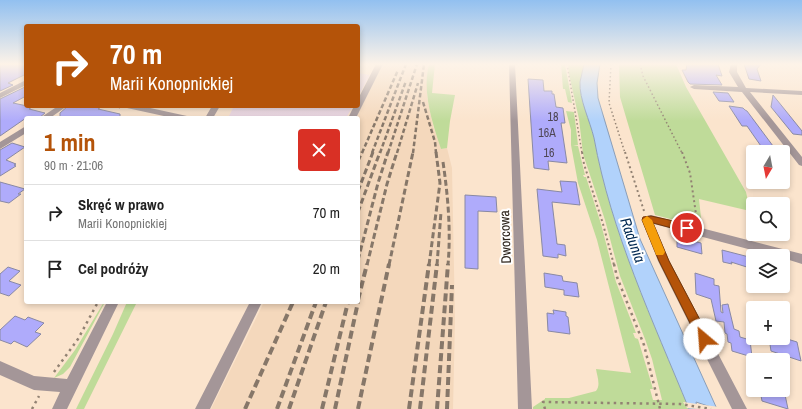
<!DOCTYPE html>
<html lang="pl">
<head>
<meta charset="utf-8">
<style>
	:root { --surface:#fff; --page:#f2f2f2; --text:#222; --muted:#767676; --line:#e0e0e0; --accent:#b45309 }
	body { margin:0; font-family:"Archivo Narrow",sans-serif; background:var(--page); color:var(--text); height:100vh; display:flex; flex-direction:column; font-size:15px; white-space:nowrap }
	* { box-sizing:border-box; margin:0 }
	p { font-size:13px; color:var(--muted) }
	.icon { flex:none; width:22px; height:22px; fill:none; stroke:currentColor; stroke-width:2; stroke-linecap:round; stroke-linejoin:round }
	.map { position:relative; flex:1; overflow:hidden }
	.drawer { position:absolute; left:24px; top:116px; width:336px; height:188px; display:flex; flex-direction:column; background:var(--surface); border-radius:4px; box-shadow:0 2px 6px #0003 }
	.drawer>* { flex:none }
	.top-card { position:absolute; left:24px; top:24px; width:336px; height:84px; border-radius:4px; box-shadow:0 2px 6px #0003; background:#b45309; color:#fff; overflow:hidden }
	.needle { width:26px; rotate:190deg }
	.fabs { position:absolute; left:746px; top:145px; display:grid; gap:8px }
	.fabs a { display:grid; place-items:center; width:44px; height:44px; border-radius:4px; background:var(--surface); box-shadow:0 2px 6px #0003; font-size:20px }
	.pin { position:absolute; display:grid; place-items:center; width:34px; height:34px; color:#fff; margin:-17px; border:2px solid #fff; border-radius:50%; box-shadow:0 1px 4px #0007 }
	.me { position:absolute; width:44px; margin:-22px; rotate:333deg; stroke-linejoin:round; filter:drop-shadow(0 0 3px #0008) }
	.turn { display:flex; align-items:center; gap:14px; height:84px; padding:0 20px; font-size:18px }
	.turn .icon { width:52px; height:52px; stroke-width:2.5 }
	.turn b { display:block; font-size:28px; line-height:34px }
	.round { display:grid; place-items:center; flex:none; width:42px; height:42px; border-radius:4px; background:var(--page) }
	.headline { display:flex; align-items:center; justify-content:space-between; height:68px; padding:0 20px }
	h1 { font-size:24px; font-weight:700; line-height:30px; color:var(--accent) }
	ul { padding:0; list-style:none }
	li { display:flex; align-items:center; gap:12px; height:56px; padding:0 20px; border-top:1px solid var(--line) }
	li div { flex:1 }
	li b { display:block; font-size:15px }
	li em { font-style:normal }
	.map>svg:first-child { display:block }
	.built { fill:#f4d8bc }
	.industrial { fill:#ecd7e5 }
	.green { fill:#bfdb99 }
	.water { fill:#b1d2fb; stroke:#8a9eb8 }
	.pier { fill:#fbe4cd }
	.building { fill:#afabfb; stroke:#8989a4 }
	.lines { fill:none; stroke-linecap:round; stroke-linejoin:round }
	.path-far2 { stroke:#928273; stroke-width:1.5; stroke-dasharray:1.5 2.5; stroke-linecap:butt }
	.path-far1 { stroke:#928273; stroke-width:2; stroke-dasharray:2 3; stroke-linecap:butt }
	.path { stroke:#928273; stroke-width:2.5; stroke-dasharray:2.5 4; stroke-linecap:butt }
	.minor { fill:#a49698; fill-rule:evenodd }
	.rail-far2 { stroke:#867769; stroke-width:2.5; stroke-dasharray:4.5 2.5; stroke-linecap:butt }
	.rail-far1 { stroke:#867769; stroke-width:3; stroke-dasharray:6 3; stroke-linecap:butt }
	.rail { stroke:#867769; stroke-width:4; stroke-dasharray:8 4; stroke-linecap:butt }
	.route { fill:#b45309; stroke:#753606 }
	.slow { fill:#f59e0b }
	.labels { text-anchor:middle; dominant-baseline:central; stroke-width:4; stroke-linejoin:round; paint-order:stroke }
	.number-label { font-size:12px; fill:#4e4654 }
	.street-label { font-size:14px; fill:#2e251d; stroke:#fff }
	.water-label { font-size:15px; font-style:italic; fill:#022952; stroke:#fff }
</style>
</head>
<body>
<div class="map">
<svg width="802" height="409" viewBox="0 0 802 409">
	<rect width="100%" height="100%" fill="#fbe4cd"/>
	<path class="built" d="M383,64H429L427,76V97L433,126L441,149L447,148L452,168L455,320L453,409H211L264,302H358V118H356Z"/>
	<path class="industrial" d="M358,73L370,75L358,97Z
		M234,106H353L346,118H228Z"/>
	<path class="green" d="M429,64H435L432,93L455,95L450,121L447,148L441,149C432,122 422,92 429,64Z
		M561,64H565L572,103L568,102L565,89H563Z
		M568,64H584C583,70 581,76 580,82C579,99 590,121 594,138C611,232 653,321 689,409H533V407L545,399V398H569L596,391C601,385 597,376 596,369L631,373L597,240L578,183L571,145V130L566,111L574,112L578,145L573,146H578L585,175H583L584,177H586L601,224L616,282L636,333H633L635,338L638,339L653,389H650L653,400H662L652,359L645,339L620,276L605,220L583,154L579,119L569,74Z
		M619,64H676L686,87L746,192L750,211L699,199L702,227L655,215L620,97Z
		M104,302H105L70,367L63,374L54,378L75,350Z
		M127,302H137L84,409H76L113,334Z"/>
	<path class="water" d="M584,64H600L597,83L598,98L640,239L717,409L696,402L697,409H689C653,321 611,232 594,138C590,121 579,99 580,82C581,76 583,70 584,64Z"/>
	<path class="pier" d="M683,402L719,407V409H699L697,404L698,409L687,408Z"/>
	<path class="building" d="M0,64H26V74L8,83L13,85L0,91Z
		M687,64H718L722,76L716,75L722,85L690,84L688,82L682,70H686Z
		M744,64H761L757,69L761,81L749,79Z
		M528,79L543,80L544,91H552V94H554L556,107L563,108L565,123H561L567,163L548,161L549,170L534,168Z
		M25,87L26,88V96L13,103L32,107L29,109L45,113L39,118H26L0,136V99Z
		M713,92L728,93L734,102L719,101Z
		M773,95L802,131V135L793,134L771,107Z
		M68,106H103L98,109L120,114V118H60V113Z
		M729,106L743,108L745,110L747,111L776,150L763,149L747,126H742Z
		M12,143L25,147L6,160L16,164L14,165L16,166L0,176V150Z
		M560,181L576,182L580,205L552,202L557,244L565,245L566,256L558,254V258L543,256L537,189L562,192Z
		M0,182L25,189L18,194H21L9,203L0,201Z
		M465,195L496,197L497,212L478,211V269L465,268Z
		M677,237L701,243L702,254L677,247Z
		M722,250L753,258V269L731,262L732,264L723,262Z
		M8,267L20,271L9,281L21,285L9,296L0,293V274Z
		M544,273L562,276L563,281L577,283L579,297L564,295V290L545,287Z
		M695,273L714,279V285L719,286L721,312L723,313L722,305L728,304L734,329L739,331L740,337L750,340L752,357L732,351L731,343L728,342L727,334L725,333L724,322L716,321L711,299L696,294Z
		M553,310L566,312V316L568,317L570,334L548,331L547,313L554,314Z
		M15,316L25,320L28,317L44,323L35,332L41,334L27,347L14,341L11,344L0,340V330Z
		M769,338H784L797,342L801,361L771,351Z
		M760,390H784L788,409L762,401Z"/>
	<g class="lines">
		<path class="path-far2" d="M567,64L582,153
			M611,64L609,103L625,153
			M640,64L643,76L682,153
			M115,106L121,108"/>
		<path class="path-far1" d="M582,152L584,164L603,224L614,265
			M625,152L644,211
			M682,152L690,173L697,221"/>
		<path class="path" d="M614,264L617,277L644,345L660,409
			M54,372L78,339L98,302
			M32,409L39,396
			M545,409L543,402L680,404L711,409"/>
		<path class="minor" d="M376,64H383L356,118H348L354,106H358V99Z
			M509,64H515L532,409H518Z
			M731,64H737V72L746,88L802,91V95L750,92L802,157V166L799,165L742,92L694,89L690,87L694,85L738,87L729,72Z
			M26,80V85L0,98V93Z
			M58,106H67L50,118H40Z
			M126,106H141L187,116L188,118H173L127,108Z
			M212,106H220L213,118H205Z
			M26,126V133L0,149V142Z
			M651,215L802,254V264L783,258V256H774L654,224L669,260L747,409H732L658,261L642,220L643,217Z
			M107,302H119L67,409H52L60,392L34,390L0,375V361L34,376L67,379Z
			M250,302H262L210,409H195Z"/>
		<path class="rail-far2" d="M423,102L435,142L436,153
			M362,153L398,70
			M372,153L406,64
			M380,153L406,81
			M388,153L417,64
			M397,153L418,83
			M413,153L424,64"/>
		<path class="rail-far1" d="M358,161L362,152
			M443,162C448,196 451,231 448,265
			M358,191L373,152
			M358,212L380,152
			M358,260L378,183L388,152
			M367,265L387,184L397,152
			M389,265L413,152
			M429,265L440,183L436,152
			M437,265L441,212"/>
		<path class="rail" d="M358,300L367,264
			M245,409L293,302
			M277,409L316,302
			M289,409L326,302
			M322,409L348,302
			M335,409L358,302
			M358,409L389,264
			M409,409L429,264
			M420,409L437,264
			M437,409L448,264
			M447,409L452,285"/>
	</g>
	<linearGradient id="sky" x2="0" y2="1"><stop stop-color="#92c0f0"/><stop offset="0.53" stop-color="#fdf3e8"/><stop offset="1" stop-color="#fdf3e8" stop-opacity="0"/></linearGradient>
	<rect width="802" height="121" fill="url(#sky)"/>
	<path class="route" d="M651,216L687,224L692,228L687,232L653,223L669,261L708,335L710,339L708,343L704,345L700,343L659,261L642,220L643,217Z"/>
	<path class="slow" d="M647,216L652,220L665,252L663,255H656L655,252L642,220Z"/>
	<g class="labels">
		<g class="number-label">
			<text x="553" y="117">18</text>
			<text x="547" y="133">16A</text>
			<text x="549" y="153">16</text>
		</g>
		<g class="street-label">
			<text transform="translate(505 237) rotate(-92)">Dworcowa</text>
		</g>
		<g class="water-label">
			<text transform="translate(633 240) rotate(70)">Radunia</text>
		</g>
	</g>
</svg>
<div class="fabs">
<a><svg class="needle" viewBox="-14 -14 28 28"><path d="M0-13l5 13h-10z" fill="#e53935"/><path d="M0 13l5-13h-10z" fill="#767676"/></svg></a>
<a><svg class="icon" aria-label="search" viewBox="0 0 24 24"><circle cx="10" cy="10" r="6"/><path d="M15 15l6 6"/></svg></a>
<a><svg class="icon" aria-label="layers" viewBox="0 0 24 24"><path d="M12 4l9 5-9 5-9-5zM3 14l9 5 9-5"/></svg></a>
<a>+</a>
<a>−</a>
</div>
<div class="pin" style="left:687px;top:228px;background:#d93025"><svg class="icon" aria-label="arrive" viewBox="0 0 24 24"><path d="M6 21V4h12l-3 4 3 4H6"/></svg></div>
<svg class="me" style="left:704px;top:339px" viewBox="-20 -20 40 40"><circle r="19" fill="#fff"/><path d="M0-13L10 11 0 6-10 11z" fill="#b45309"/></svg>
<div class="top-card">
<div class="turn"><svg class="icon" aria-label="right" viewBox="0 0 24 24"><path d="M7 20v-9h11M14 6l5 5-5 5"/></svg><div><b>70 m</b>Marii Konopnickiej</div></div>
</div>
<section class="drawer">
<div class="headline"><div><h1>1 min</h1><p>90 m · 21:06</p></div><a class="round" style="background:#d93025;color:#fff"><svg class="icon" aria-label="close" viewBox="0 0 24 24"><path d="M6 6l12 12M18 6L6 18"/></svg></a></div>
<ul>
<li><svg class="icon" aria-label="right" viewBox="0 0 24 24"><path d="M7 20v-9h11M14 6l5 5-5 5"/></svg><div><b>Skręć w prawo</b><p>Marii Konopnickiej</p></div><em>70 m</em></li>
<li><svg class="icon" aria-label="arrive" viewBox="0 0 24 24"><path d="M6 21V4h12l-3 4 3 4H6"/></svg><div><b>Cel podróży</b></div><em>20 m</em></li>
</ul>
</section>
</div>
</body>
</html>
